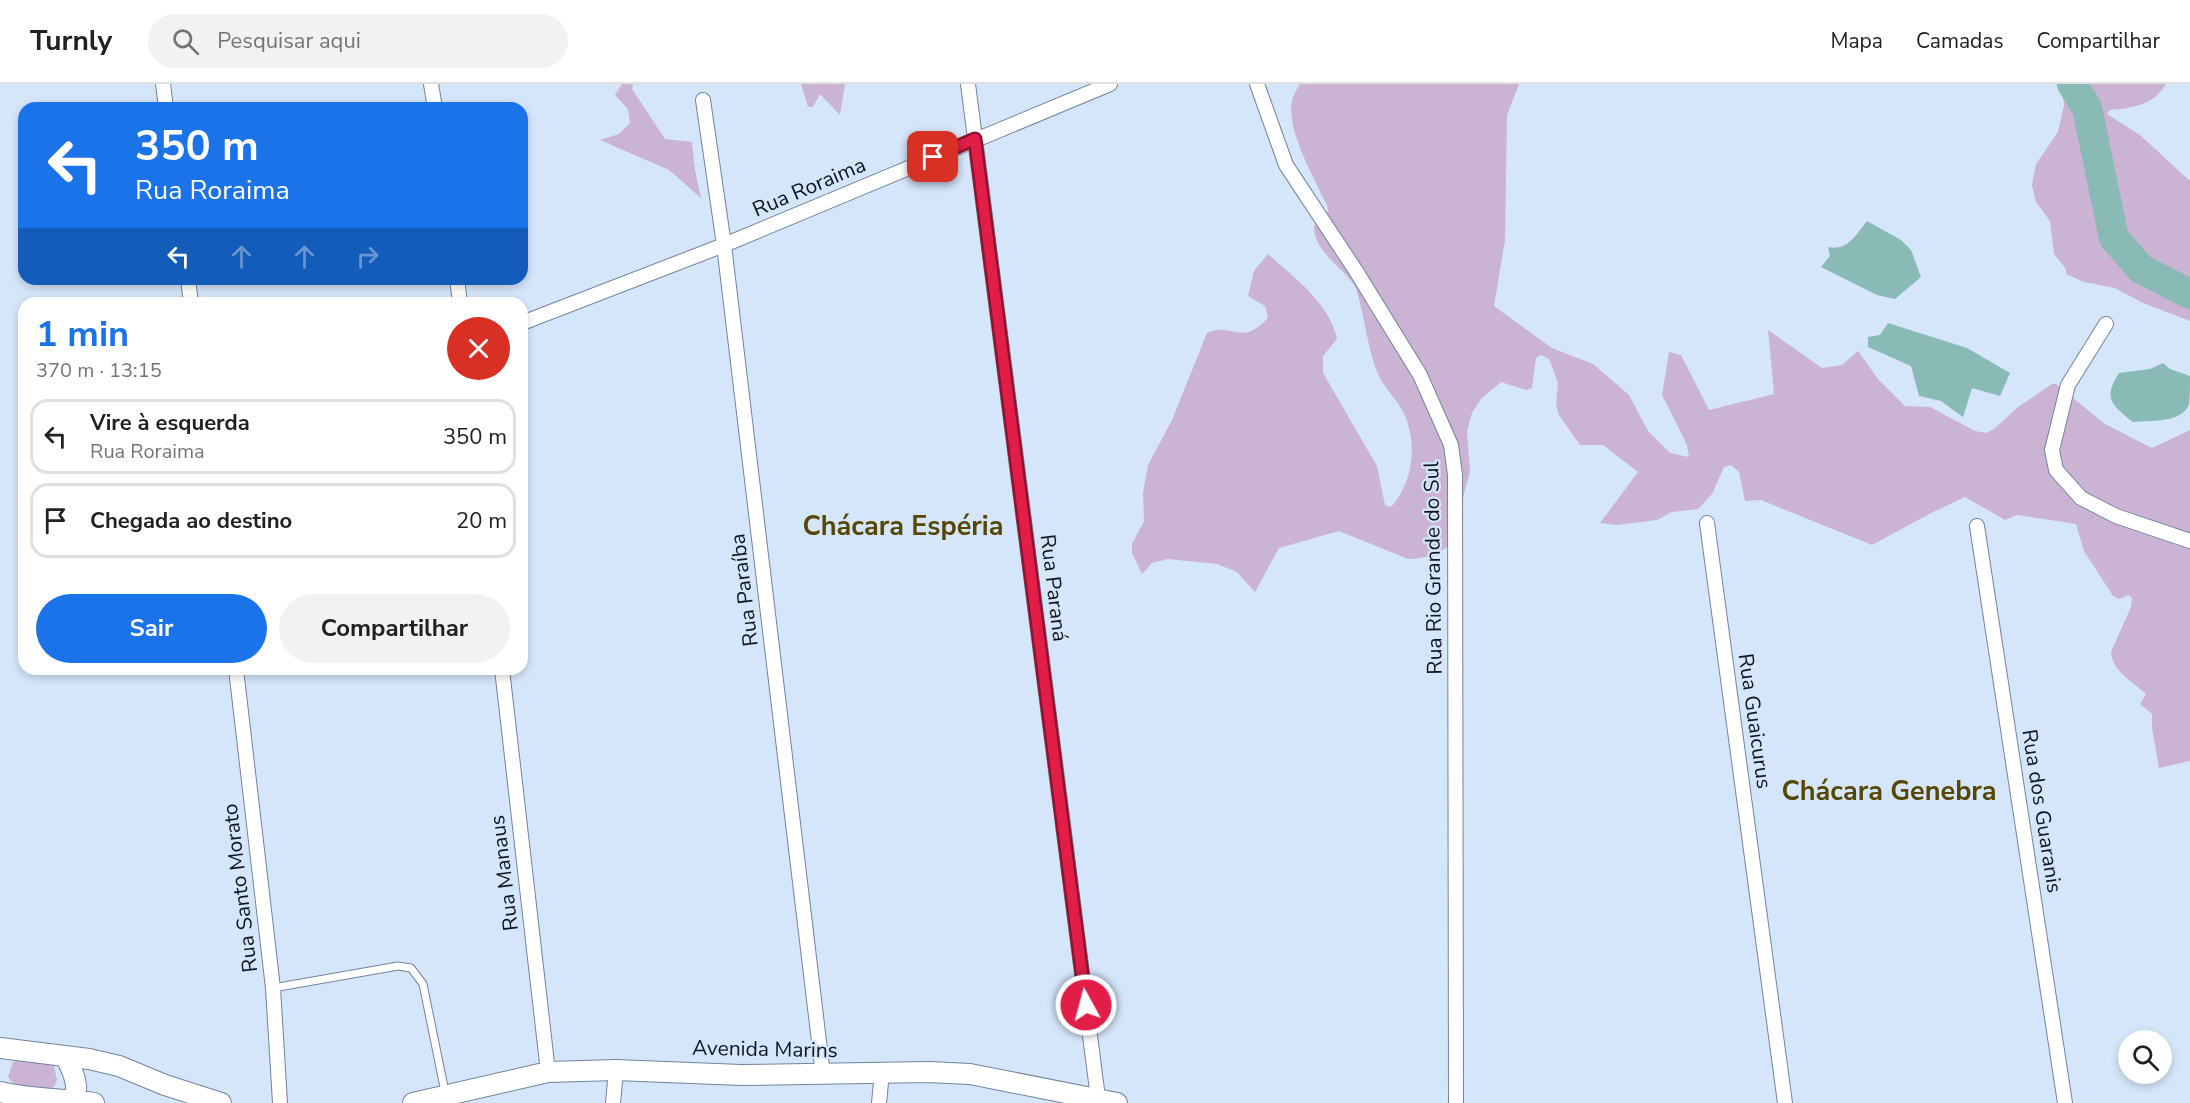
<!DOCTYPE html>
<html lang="pt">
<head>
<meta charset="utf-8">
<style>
	:root { --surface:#fff; --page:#f2f2f2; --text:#202124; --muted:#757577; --line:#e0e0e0; --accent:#1a73e8 }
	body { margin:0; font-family:"Nunito Sans",sans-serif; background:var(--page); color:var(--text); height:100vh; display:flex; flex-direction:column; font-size:22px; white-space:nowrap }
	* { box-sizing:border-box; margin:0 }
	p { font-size:20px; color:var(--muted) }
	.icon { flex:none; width:33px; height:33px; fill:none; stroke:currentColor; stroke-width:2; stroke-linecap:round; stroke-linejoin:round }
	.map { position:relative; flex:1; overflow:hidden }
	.drawer { position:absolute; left:18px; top:213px; width:510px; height:378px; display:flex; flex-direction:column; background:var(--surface); border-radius:18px; box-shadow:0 3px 9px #0003 }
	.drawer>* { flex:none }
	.hud { position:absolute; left:18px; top:18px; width:510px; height:183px; border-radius:18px; box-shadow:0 3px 9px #0003; background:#1a73e8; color:#fff; overflow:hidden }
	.fabs { position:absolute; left:2118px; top:946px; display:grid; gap:12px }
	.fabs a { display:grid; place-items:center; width:54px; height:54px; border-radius:50%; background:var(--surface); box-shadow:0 3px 9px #0003; font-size:30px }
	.pin { position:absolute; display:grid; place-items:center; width:51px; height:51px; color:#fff; margin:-26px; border-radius:12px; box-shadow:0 3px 9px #0006 }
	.me { position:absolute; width:66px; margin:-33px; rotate:353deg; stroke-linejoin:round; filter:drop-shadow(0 0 4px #0008) }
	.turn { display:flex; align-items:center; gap:21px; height:126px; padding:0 18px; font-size:27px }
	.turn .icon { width:78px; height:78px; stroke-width:2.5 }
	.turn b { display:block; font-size:42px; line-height:51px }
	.lanes { display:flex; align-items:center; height:57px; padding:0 18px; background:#0003; justify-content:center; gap:30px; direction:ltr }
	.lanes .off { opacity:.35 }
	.round { display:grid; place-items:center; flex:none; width:63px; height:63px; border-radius:32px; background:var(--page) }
	.headline { display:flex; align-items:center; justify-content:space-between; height:102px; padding:0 18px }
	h1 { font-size:36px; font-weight:700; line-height:45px; color:var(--accent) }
	.cta { display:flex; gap:12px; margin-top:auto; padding:12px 18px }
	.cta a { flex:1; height:69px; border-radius:36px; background:var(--accent); color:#fff; font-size:24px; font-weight:700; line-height:69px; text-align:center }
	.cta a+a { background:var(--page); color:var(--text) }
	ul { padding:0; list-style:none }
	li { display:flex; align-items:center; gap:18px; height:75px; margin:0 12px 9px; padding:0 6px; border:3px solid var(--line); border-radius:18px }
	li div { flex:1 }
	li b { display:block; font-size:22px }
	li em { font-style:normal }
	header { display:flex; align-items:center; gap:36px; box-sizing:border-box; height:84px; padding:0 30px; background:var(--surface); border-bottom:2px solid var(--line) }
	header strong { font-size:28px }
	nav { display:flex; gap:33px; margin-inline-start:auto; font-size:21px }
	.search { width:420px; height:54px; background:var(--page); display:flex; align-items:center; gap:15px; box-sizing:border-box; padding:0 21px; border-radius:33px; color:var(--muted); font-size:22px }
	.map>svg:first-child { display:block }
	.green { fill:#cbb3d3 }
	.water { fill:#89bab6 }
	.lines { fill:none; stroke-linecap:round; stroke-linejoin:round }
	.river { stroke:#89bab6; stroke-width:30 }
	.lane-casing { stroke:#71849c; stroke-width:9 }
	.street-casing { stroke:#71849c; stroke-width:16 }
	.secondary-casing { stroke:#71849c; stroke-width:22 }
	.lane { stroke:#fff; stroke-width:7 }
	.street { stroke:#fff; stroke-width:14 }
	.secondary { stroke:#fff; stroke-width:20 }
	.route-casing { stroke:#92132f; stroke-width:15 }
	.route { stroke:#e11d48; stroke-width:10 }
	.labels { text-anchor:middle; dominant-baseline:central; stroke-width:4.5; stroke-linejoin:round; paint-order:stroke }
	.street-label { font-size:21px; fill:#0f161f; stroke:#d5e6fb }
	.district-label { font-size:27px; font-weight:bold; fill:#574705; stroke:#d5e6fb }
</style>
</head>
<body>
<header>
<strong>Turnly</strong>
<div class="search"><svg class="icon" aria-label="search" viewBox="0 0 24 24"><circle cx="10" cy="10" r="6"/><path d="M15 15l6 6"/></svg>Pesquisar aqui</div>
<nav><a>Mapa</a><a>Camadas</a><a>Compartilhar</a></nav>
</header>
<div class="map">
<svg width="2190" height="1019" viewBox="0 0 2190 1019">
	<rect width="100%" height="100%" fill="#d5e6fb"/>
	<path class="green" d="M622,0H633L632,5L665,55L692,58L695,86L701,114L669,86L600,56L619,50L630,39L628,25L615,11Z
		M801,0H845L840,31L820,10L813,23H808Z
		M1300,0H1519L1507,31L1505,156L1494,222L1552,264L1593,280L1629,311L1648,347L1670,369L1689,373L1687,361L1662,311L1669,268L1681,271L1709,326L1774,310L1768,246L1822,284L1842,281L1858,267L1878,295L1905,322L1930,323L1975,347L1986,349L1994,345L2018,323L2052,300H2056L2105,340L2152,364L2190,346V677L2159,684L2152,644V630L2140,620L2146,610C2133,598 2112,587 2111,568L2131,523L2132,514L2128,511L2119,515L2113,512L2084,467L2076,440L2017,431L2005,436L1965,413L1931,429L1872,461L1761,416L1745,417L1739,388L1731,381L1724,383L1712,410L1698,425L1672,428L1657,436L1617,441L1600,439L1638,388L1603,361H1580L1559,331L1556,320L1558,299L1549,275L1541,271L1536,274L1532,304L1526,306L1501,298L1481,315L1472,329L1467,348L1470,387L1451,460C1439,470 1424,475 1408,475L1339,447L1279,464L1255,508L1237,488L1217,480L1168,475L1152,479L1142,490L1132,469V460L1144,437L1143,409L1148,381L1172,336L1207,249C1232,237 1240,264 1268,234L1265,222L1248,212L1254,187L1268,170C1295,195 1329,218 1337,255L1323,272V289L1377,382L1385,421L1391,423C1415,397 1418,353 1401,324C1394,312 1383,302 1378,290C1369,269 1366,244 1361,223C1359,216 1358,207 1354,201C1342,183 1313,166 1314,142L1327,133L1328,124C1316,97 1286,47 1292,17C1293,12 1297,5 1300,0Z
		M2058,0H2166C2154,21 2132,24 2110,26L2107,30L2140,51L2190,97V237L2143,219L2115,204L2084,198L2066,190V185L2054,170L2050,137L2036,118L2032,101L2036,80L2058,48L2064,21L2062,3Z
		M22,975L45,977L54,982L57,996L54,1003C41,1009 16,1006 8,993L13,978Z"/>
	<path class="water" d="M1867,137L1901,156L1911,166L1921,193L1895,215L1877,211L1821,183L1830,172L1828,163C1848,167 1855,152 1867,137Z
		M1888,239L1967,264L2010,289L2000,312L1972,304L1963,333L1941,317L1919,312L1911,282L1868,263V253L1880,251Z
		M2163,279L2170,285L2190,292C2190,300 2190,313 2189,320C2182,340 2149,336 2133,338C2111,321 2103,314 2119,289L2150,285Z"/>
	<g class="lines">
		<path class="river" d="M2072,0L2087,24L2114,154L2141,185L2190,210"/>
		<defs>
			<path id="lane" d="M273,904L398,882L411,884L423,900L445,1008"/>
			<path id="street" d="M163,0L166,24
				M431,0L435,24
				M968,0L1098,1014
				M1257,0L1286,81L1356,187L1420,291L1451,361L1455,391L1456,1019
				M703,16L724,161L823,991
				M188,195L191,219
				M457,195L460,219
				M522,239L724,161L1110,0
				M2106,240L2068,301L2052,366L2056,386L2081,414L2116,432L2190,457
				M1707,439L1785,1019
				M1977,442L2065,1019
				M236,585L273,904L280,1019
				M502,585L548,988
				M613,1019L616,986
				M879,1019L882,988"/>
			<path id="secondary" d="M0,964L89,975L119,982L165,1001L221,1019
				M66,973C72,987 80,1000 74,1016
				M0,1008C31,1016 62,1014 94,1019
				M413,1019L548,988L616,986L741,991L929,988L970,990L1117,1019"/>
		</defs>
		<use href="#lane" class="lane-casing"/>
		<use href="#street" class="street-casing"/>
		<use href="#secondary" class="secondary-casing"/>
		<use href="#lane" class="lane"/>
		<use href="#street" class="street"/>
		<use href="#secondary" class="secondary"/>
	</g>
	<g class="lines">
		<defs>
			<path id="route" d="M933,73L975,55L1086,921"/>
		</defs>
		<use href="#route" class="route-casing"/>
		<use href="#route" class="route"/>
	</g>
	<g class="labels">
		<g class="street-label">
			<text transform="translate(809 103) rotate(-23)">Rua Roraima</text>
			<text transform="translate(1433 484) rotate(-91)">Rua Rio Grande do Sul</text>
			<text transform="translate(1054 504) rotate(83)">Rua Paraná</text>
			<text transform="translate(744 506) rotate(-97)">Rua Paraíba</text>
			<text transform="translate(1755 637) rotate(82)">Rua Guaicurus</text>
			<text transform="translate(2042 727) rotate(81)">Rua dos Guaranis</text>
			<text transform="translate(504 789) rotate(-97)">Rua Manaus</text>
			<text transform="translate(240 804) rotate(-97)">Rua Santo Morato</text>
			<text transform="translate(765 965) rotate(1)">Avenida Marins</text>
		</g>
		<g class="district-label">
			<text x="903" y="442">Chácara Espéria</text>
			<text x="1889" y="707">Chácara Genebra</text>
		</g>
	</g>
</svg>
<div class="fabs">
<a><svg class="icon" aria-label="search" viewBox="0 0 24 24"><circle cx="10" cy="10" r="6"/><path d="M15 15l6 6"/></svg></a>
</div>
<div class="pin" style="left:933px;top:73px;background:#d93025"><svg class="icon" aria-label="arrive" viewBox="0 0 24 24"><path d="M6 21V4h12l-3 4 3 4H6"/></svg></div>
<svg class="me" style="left:1086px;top:921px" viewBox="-20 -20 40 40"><circle r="17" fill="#e11d48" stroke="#fff" stroke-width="3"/><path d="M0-11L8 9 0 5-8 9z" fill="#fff"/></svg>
<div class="hud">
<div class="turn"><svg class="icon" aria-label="left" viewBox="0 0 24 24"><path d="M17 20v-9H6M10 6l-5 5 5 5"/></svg><div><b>350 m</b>Rua Roraima</div></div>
<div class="lanes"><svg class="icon" aria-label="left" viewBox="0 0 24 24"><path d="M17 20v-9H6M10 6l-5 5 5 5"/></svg><svg class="icon off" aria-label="ahead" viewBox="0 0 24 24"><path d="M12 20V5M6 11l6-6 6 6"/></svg><svg class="icon off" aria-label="ahead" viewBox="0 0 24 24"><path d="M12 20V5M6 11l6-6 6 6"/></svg><svg class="icon off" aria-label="right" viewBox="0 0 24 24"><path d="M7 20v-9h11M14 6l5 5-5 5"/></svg></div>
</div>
<section class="drawer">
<div class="headline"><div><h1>1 min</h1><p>370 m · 13:15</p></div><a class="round" style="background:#d93025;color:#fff"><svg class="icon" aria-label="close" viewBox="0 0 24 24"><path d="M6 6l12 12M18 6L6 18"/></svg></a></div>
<ul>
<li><svg class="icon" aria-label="left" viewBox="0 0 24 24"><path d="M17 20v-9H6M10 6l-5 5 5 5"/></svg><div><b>Vire à esquerda</b><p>Rua Roraima</p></div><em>350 m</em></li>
<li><svg class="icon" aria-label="arrive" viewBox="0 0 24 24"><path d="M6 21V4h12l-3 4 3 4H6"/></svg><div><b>Chegada ao destino</b></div><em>20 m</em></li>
</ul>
<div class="cta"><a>Sair</a><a>Compartilhar</a></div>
</section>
</div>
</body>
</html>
